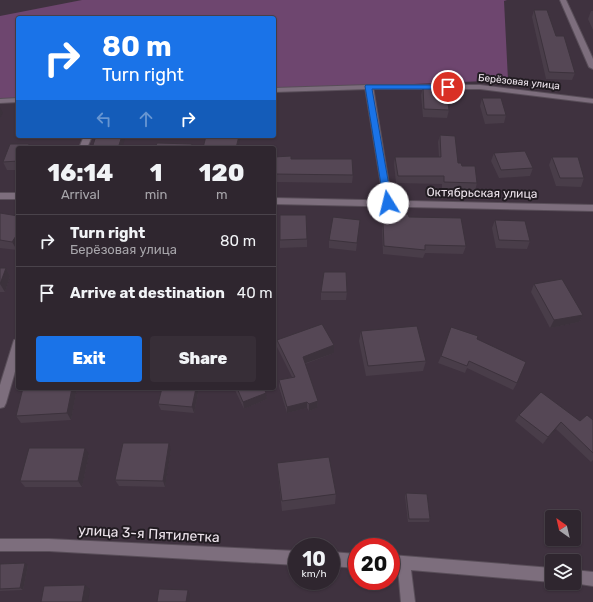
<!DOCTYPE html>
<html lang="en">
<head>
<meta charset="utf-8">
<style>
	:root { --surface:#2f262f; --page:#372e37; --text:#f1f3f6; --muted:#a7a5aa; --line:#4a434b; --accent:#1a73e8 }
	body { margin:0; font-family:Rubik,sans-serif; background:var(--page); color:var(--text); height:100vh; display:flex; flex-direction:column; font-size:15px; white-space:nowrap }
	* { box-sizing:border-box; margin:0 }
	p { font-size:13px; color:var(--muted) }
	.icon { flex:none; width:22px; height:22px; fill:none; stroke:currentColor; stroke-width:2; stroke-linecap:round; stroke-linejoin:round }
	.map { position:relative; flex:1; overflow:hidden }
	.details { position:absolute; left:16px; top:146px; width:260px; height:244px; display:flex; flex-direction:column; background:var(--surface); border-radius:4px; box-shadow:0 1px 3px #0004,0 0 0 1px var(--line) }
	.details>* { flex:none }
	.hud { position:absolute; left:16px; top:16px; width:260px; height:122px; border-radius:4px; box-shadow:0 1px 3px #0004,0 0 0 1px var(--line); background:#1a73e8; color:#fff; overflow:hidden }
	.needle { width:26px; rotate:326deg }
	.fabs { position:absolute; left:545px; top:510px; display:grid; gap:8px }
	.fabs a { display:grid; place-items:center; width:36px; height:36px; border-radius:4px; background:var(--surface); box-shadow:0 1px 3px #0004,0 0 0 1px var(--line); font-size:20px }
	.speed { position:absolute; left:288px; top:538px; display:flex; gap:8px; font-size:20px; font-weight:700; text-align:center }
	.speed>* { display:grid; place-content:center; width:52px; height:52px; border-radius:50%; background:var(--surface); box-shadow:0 1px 3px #0004,0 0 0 1px var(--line); line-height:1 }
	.speed small { font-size:10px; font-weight:400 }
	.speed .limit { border:6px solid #d22; background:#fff; color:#111 }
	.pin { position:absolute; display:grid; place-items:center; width:34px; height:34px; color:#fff; margin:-17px; border:2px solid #fff; border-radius:50%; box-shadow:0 1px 4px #0007 }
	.me { position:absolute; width:44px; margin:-22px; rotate:351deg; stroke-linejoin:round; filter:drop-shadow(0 0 3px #0008) }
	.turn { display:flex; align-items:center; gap:14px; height:84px; padding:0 20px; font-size:18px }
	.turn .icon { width:52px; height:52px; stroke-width:2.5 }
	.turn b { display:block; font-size:28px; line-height:34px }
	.lanes { display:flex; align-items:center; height:38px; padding:0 20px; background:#0003; justify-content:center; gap:20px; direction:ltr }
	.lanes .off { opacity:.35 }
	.eta { display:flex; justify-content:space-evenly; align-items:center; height:68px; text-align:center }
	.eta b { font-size:24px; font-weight:800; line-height:28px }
	.button { display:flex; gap:8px; margin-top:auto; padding:8px 20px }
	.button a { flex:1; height:46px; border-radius:4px; background:var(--accent); color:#fff; font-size:16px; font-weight:800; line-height:46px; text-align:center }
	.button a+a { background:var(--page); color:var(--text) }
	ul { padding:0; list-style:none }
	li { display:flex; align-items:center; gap:12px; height:52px; padding:0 20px; border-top:1px solid var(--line) }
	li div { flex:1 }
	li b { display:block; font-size:15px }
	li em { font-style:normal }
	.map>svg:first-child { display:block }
	.green { fill:#6e466f }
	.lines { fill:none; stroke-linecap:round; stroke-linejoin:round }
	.lane-casing { stroke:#594e59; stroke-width:2 }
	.street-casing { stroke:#594e59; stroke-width:2 }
	.lane { fill:#7d6e7d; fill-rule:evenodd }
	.street { fill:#7d6e7d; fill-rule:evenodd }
	.wall { fill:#493d49 }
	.shaded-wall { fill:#3c323c }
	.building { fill:#554755; stroke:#3c323c }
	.route { fill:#1a73e8; stroke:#114b97 }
	.labels { text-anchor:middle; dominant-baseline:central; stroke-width:4; stroke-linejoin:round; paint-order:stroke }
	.far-street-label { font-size:10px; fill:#eee5ed; stroke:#221c22 }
	.street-label { font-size:12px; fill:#eee5ed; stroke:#221c22 }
	.near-street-label { font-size:14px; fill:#eee5ed; stroke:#221c22 }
</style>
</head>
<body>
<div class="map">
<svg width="593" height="602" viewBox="0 0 593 602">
	<rect width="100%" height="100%" fill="#3f323f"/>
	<path class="green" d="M82,0H507L504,1L508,80L274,90V18H18V101H0V16Z"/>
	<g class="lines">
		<defs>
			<path id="lane" d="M366,85H369L373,87L392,203L388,206L384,203L365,87Z"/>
			<path id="street" d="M560,0H566L593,59V69L589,67Z
				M369,85H480L593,99V103L480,89H369L274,92V88Z
				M18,98V102L0,103V99Z
				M84,136H92L87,148H79Z
				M0,193H18V199H0Z
				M274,198L593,205V211L274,204Z
				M18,339V361L6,403L4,407L0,408V385L13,343L14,340Z
				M0,539H49L297,551V565L49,551H0Z
				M331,552L357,554V568L331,566Z
				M391,555L552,568V582L411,570L415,602H401L398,569H391Z
				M574,570L593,572V586L573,583H574Z"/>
		</defs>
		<use href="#lane" class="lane-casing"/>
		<use href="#street" class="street-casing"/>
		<use href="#lane" class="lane"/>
		<use href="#street" class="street"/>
	</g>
	<path class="wall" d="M534,10L556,36L575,73L572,80L546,79L532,17Z
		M591,11H593V30L588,19Z
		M423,87L449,110L447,118L423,117L421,95Z
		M482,98L506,115L504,123L485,124L480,106Z
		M440,135L458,163L462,166L477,183L475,191L442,190V184L396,183L394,164L395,157H439L438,142Z
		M10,144H29L31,148H18V170H7L3,162Z
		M494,153L533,168L530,176L499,178L491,161Z
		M274,157L353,175L352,183L274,182Z
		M552,157L584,178L581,187L556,186L549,165Z
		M0,213L17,250L0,248Z
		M385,213L409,217L466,246L463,254L425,253L423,258L383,254L382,230L383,222H384Z
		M280,215L307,239V247L280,248Z
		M360,220L356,251L329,248V240Z
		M495,220L530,241L527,249L496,248L492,228Z
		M0,268H6L10,276L5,292H0Z
		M534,284L583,315L579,322L550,328L531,292Z
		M321,292H347L346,300H321Z
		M361,331L426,361L423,371L366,376L359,341Z
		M477,339L517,383L513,390L467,368L465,373L438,363L441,356Z
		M277,340L334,345V353L305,364L318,401L317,408L309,411L307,408L287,413L279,387V380L292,377L277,347Z
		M23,388H77L71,420L21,423L16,416Z
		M162,388H199L194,413L161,410L158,404Z
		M234,388H264L267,399L244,409Z
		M519,415L580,421L593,420V460L591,462L556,429L543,444L515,421Z
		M171,450L165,487L119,486L115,480Z
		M89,454L82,487H25L20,481Z
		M277,463L336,494L335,504L282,511L278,474Z
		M406,493L430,519L429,522H408L405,496Z
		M0,564L28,565L23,590L0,591Z"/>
	<path class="shaded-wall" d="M0,107L3,113L0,118Z
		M122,136H126L122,148H118Z
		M239,136H241L238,148H236Z
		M29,144L31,148H28Z
		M18,233V248L17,250L12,242Z
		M6,268L10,276L5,292L0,284Z
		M583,315L579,322L550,328L554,320Z
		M334,345V353L303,364V357Z
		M72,388H77L71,420L67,413Z
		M196,388H199L194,413L192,407Z
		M266,393L267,399L244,409L243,402Z
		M318,401L317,408L309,411V404Z
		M307,402V408L287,413V407Z
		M561,422L556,429L543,444L548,437Z
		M169,443L171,450L165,487L163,481Z
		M85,448L89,454L82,487L78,481Z
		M25,563L28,565L23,590L20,588Z
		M85,585L90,589L88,602H82Z
		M188,590L190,594L189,602H186Z"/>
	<path class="building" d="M534,10H547L556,36H564L575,73L549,72Z
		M423,87L446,88L449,110L424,109Z
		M482,98H501L506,115H487Z
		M440,135L455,136L458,163H461L462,166H475L477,183L444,182V176H398L395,157H441Z
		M96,136H122L118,148H92Z
		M206,136H239L236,148H203Z
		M157,143L192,144L191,148H155Z
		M10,144H29L28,148H18V161L3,162Z
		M525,151L533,168L501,170L494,153Z
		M291,156V159H352L353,175L274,174V157Z
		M552,157H578L584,178H560Z
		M0,213L18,216V233L12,242L0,240Z
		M385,213L408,214L409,217L461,218L466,246L425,245V250L384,246L383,222H385Z
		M280,215H306L307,239L280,240Z
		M333,217L360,220L357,243L329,240Z
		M495,220L525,221L530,241L499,240Z
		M0,268H6L0,284Z
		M324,272H346L347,292H321Z
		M562,279L583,315L554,320L534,284Z
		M322,324L334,345L303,357L318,401L309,404L307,402L287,407L279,380L295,377L277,340Z
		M417,326L426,361L368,366L361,331Z
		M451,327L478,336L477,339L526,362L517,383L469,361L467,366L441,356Z
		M23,388H72L67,413L16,416Z
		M162,388H196L192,407L158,404Z
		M237,388H264L266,393L243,402Z
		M541,392L580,421L587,415L593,420V453L561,422L548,437L519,415Z
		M123,443H169L163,481L115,480Z
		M29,448H85L78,481H20Z
		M329,457L336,494L282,501L277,463Z
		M406,493L427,494L430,519H409Z
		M25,563L20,588L0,589V564Z
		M85,585L82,602H41L44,586Z
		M159,589L188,590L186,602H157Z"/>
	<path class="route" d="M366,85H448L452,87L448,89H372L392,203L388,206L384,203L365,86Z"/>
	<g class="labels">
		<g class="far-street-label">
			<text transform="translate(519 82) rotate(6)">Берёзовая улица</text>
		</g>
		<g class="street-label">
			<text transform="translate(482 193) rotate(1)">Октябрьская улица</text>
		</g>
		<g class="near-street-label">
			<text transform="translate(149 534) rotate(3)">улица 3-я Пятилетка</text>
		</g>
	</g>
</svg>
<div class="fabs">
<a><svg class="needle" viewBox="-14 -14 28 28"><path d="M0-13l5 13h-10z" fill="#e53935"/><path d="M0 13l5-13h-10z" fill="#a7a5aa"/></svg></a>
<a><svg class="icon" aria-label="layers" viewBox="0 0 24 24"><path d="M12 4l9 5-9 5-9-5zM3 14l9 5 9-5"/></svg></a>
</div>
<div class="speed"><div>10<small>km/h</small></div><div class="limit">20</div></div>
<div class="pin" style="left:448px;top:87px;background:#d93025"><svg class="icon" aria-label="arrive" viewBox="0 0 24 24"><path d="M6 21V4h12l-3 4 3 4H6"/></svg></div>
<svg class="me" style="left:388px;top:203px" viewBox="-20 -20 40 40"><circle r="19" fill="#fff"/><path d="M0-13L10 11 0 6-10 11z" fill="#1a73e8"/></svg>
<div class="hud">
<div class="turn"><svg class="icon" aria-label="right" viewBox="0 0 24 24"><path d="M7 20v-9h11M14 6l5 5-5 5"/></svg><div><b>80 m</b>Turn right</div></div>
<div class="lanes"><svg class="icon off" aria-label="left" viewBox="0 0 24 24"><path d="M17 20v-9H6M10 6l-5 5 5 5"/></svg><svg class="icon off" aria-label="ahead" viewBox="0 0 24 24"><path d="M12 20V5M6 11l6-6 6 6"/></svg><svg class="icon" aria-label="right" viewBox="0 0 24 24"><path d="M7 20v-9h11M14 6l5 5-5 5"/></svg></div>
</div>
<section class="details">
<div class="eta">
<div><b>16:14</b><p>Arrival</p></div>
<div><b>1</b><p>min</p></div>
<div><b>120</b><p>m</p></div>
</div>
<ul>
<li><svg class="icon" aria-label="right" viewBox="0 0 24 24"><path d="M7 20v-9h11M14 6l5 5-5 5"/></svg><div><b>Turn right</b><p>Берёзовая улица</p></div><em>80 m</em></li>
<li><svg class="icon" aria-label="arrive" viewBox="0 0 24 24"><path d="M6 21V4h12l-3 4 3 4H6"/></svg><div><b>Arrive at destination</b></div><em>40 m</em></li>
</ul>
<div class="button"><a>Exit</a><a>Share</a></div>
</section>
</div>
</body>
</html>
